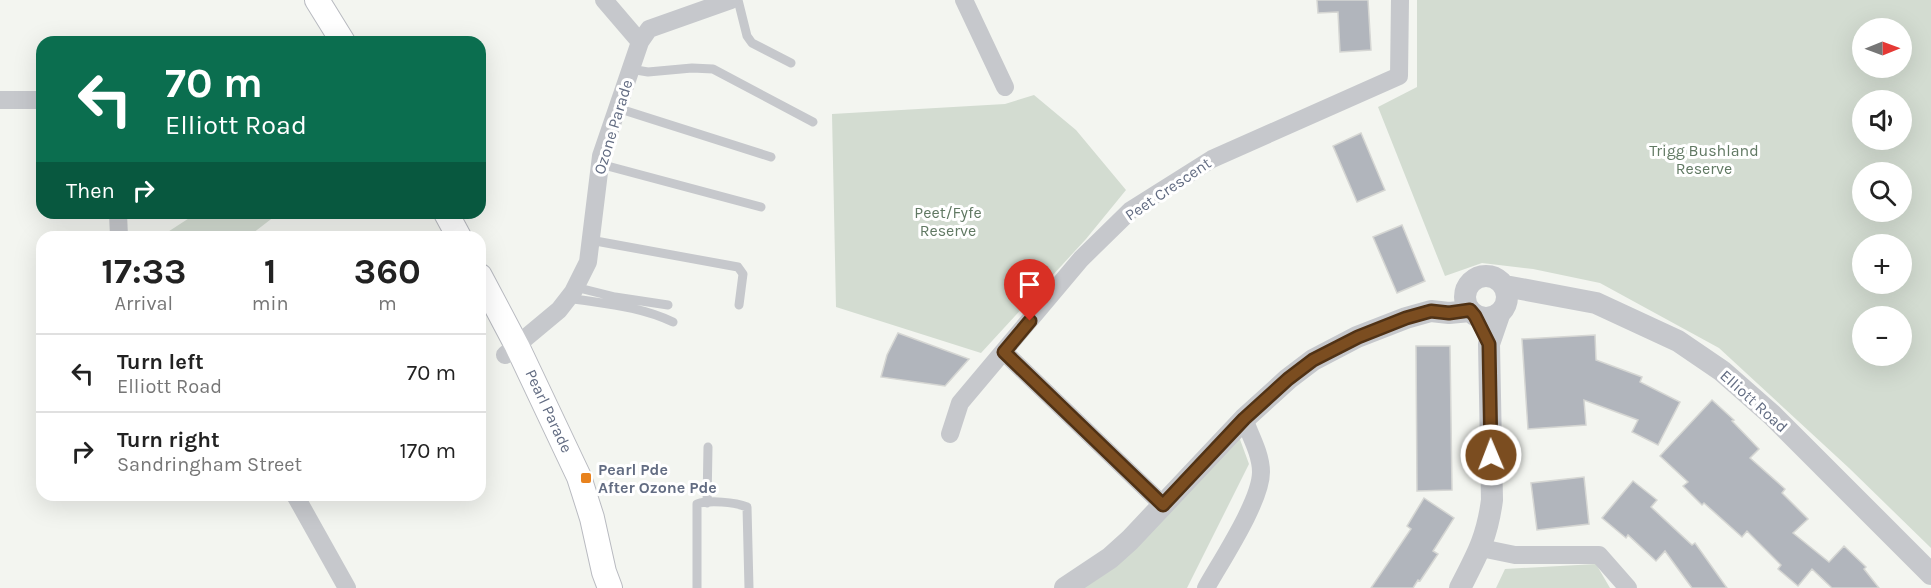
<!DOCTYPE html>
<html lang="en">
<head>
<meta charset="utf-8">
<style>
	:root { --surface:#fff; --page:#f6f6f6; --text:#222; --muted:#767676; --line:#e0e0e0 }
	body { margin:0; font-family:Karla,sans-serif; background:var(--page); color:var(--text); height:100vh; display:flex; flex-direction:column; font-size:22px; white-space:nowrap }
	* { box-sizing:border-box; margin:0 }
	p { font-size:20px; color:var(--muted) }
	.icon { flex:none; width:33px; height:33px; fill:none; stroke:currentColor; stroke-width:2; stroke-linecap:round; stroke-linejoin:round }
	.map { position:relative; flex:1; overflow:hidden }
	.sheet { position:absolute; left:36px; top:231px; width:450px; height:270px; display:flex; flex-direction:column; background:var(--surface); border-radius:18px; box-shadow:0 6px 24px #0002 }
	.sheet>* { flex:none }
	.guide { position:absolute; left:36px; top:36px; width:450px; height:183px; border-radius:18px; box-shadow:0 6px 24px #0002; background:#0b6e4f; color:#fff; overflow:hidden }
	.needle { width:39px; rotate:89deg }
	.tools { position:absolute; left:1852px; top:18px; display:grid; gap:12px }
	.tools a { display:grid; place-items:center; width:60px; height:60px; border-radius:50%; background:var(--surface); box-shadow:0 6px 24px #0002; font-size:30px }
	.pin { position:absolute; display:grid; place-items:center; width:51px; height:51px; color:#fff; margin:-62px -26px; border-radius:50% 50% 50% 0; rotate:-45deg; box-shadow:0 0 6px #0007 }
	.pin .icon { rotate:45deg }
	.me { position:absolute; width:66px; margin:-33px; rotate:359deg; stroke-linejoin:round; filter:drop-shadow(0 0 4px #0008) }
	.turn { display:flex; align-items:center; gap:21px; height:126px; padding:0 30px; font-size:27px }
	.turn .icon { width:78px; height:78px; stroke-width:2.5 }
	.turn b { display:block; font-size:42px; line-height:51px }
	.then { display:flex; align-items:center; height:57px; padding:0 30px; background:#0003; gap:12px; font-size:22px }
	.eta { display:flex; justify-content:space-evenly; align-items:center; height:102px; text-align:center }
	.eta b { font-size:36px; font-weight:700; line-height:42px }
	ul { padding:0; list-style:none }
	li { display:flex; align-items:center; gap:18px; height:78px; padding:0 30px; border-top:2px solid var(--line) }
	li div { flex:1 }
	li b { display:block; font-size:22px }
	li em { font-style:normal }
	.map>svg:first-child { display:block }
	.green { fill:#d3dcd1; fill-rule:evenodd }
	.building { fill:#b1b5bc; stroke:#d5d6d3; stroke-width:1.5 }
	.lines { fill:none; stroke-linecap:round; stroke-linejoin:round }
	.secondary-casing { stroke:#b8bac0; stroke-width:26 }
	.service { stroke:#c6c8cc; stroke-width:9 }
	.minor { stroke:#c6c8cc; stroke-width:18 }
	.tertiary { stroke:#c6c8cc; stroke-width:22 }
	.secondary { stroke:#fff; stroke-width:24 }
	.route-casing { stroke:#503215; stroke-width:15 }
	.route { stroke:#7b4d20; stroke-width:10 }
	.poi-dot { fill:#e8821d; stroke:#fff; stroke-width:2 }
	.labels { text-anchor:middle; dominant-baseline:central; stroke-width:6; stroke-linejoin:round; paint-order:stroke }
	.street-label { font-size:16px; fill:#626c82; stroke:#fff }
	.park-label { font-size:16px; fill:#617963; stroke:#fff }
	.poi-label { font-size:16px; font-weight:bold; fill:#626c82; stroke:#fff; text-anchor:start }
</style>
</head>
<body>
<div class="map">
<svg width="1931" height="588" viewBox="0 0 1931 588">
	<rect width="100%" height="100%" fill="#f3f5f0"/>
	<path class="green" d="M1417,0H1931V548L1849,468L1719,348L1600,283L1533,269L1482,263L1445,276L1378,107L1417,87ZM1902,28V68H1863V28ZM1902,100V140H1863V100ZM1902,172V212H1863V172ZM1902,244V284H1863V244ZM1902,316V356H1863V316Z
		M1034,95L1076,130L1126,190L1086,239L981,353L836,307L832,114L1005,104Z
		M197,213H279L248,237H160Z
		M1238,434L1249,464L1187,588H1079Z
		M1596,564L1610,588H1496L1505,569Z"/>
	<path class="building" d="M1317,0H1368L1371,50L1340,52L1338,12L1318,13Z
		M1361,133L1385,190L1357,202L1333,146Z
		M1402,225L1425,281L1397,293L1373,237Z
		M898,333L969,359L945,386L881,377L887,355Z
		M1595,335L1596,360L1642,377L1640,382L1680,402L1658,445L1632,432L1638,420L1584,400L1586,425L1528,429L1522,339Z
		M1416,346H1450L1452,490L1417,491Z
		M1712,400L1734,420L1732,421L1759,449L1750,458L1785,489L1782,493L1808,519L1793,533L1829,562L1844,546L1866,567L1864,569L1879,588H1832L1812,569L1798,586L1778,569L1781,565L1747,531L1742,537L1704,503L1702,505L1683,486L1688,482L1660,456Z
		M1584,477L1589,524L1537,530L1531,483Z
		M1633,481L1657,500L1651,507L1692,545L1695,543L1727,588H1692L1665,551L1656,561L1628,535L1626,538L1602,518Z
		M1424,498L1454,518L1433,551L1438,554L1420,581L1418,580L1413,588H1371L1411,529L1407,526Z"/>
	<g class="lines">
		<defs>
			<path id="secondary" d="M317,0L343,42
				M446,213L459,237
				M480,276L517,346L579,477L592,518L604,572L610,588"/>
		</defs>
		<use href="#secondary" class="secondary-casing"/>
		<path class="service" d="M738,0L747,36L752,43L791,63
			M630,69L648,72L692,68L713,69L813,122
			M617,108L771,157
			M600,164L761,207
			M590,240L738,267L743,274L739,305
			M575,287L615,297L668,305
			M568,298C605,304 639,306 673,322
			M707,503L708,447
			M697,588V504C709,500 735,502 747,507L749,588"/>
		<path class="minor" d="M604,0L640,42
			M964,0L1005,87
			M0,100H42
			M118,213L119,237
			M1004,352L1163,505
			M505,355L559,310L573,292L588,262L601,156L640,42L649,29L731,0
			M950,434L960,403L1081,259L1131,210L1212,159L1399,76L1400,0
			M295,495L347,588
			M1481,548L1515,555H1599L1628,588
			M1206,588C1221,561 1261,501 1261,472C1261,454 1250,435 1244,419"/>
		<path class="tertiary" d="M1465 297a21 21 0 1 1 42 0a21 21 0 1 1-42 0Z
			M1505,286L1596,303L1678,341L1722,371L1772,415L1931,574
			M1065,588L1110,558L1130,540L1244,419L1288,379L1313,360L1357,337L1406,318L1431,311L1449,313L1470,311
			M1460,588C1477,555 1487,538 1492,500L1489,344L1499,315"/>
		<use href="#secondary" class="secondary"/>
	</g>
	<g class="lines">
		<defs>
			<path id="route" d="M1030,321L1004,352L1163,505L1244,419L1288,379L1313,360L1358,337L1406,318L1431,311L1449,313L1470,310L1475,316L1489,344L1491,455"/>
		</defs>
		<use href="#route" class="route-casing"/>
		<use href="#route" class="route"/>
	</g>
	<rect class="poi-dot" x="580" y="472" width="12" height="12" rx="3"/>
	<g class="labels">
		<g class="street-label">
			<text transform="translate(613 127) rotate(-73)">Ozone Parade</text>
			<text transform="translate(1168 189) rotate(-34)">Peet Crescent</text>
			<text transform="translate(1754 401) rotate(42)">Elliott Road</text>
			<text transform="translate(549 411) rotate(65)">Pearl Parade</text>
		</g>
		<g class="park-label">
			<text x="1704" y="150">Trigg Bushland<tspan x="1704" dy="18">Reserve</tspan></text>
			<text x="948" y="212">Peet/Fyfe<tspan x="948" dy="18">Reserve</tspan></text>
		</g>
		<g class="poi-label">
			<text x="598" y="469">Pearl Pde<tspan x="598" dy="18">After Ozone Pde</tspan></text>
		</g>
	</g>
</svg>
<div class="tools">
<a><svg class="needle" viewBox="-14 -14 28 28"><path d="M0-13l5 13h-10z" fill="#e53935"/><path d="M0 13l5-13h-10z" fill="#767676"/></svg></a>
<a><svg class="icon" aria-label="sound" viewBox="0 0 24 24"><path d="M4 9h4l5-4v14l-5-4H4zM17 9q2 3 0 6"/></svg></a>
<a><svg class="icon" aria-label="search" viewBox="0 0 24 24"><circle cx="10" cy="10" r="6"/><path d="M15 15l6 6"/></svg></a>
<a>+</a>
<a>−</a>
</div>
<div class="pin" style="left:1030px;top:321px;background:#d93025"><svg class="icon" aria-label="arrive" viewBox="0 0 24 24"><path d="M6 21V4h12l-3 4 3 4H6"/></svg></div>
<svg class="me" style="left:1491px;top:455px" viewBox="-20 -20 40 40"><circle r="17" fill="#7b4d20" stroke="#fff" stroke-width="3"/><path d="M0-11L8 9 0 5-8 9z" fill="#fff"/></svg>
<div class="guide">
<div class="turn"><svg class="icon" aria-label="left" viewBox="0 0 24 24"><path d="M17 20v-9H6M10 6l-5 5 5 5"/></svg><div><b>70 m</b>Elliott Road</div></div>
<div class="then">Then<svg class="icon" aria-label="right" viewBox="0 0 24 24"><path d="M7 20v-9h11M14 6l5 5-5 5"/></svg></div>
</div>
<section class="sheet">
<div class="eta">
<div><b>17:33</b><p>Arrival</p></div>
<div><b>1</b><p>min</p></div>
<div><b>360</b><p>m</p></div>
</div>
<ul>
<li><svg class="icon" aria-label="left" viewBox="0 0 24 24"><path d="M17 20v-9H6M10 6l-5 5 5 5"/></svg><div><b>Turn left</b><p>Elliott Road</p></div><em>70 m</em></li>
<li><svg class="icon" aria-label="right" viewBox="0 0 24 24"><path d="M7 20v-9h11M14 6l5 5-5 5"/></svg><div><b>Turn right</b><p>Sandringham Street</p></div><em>170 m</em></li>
</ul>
</section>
</div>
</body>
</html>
